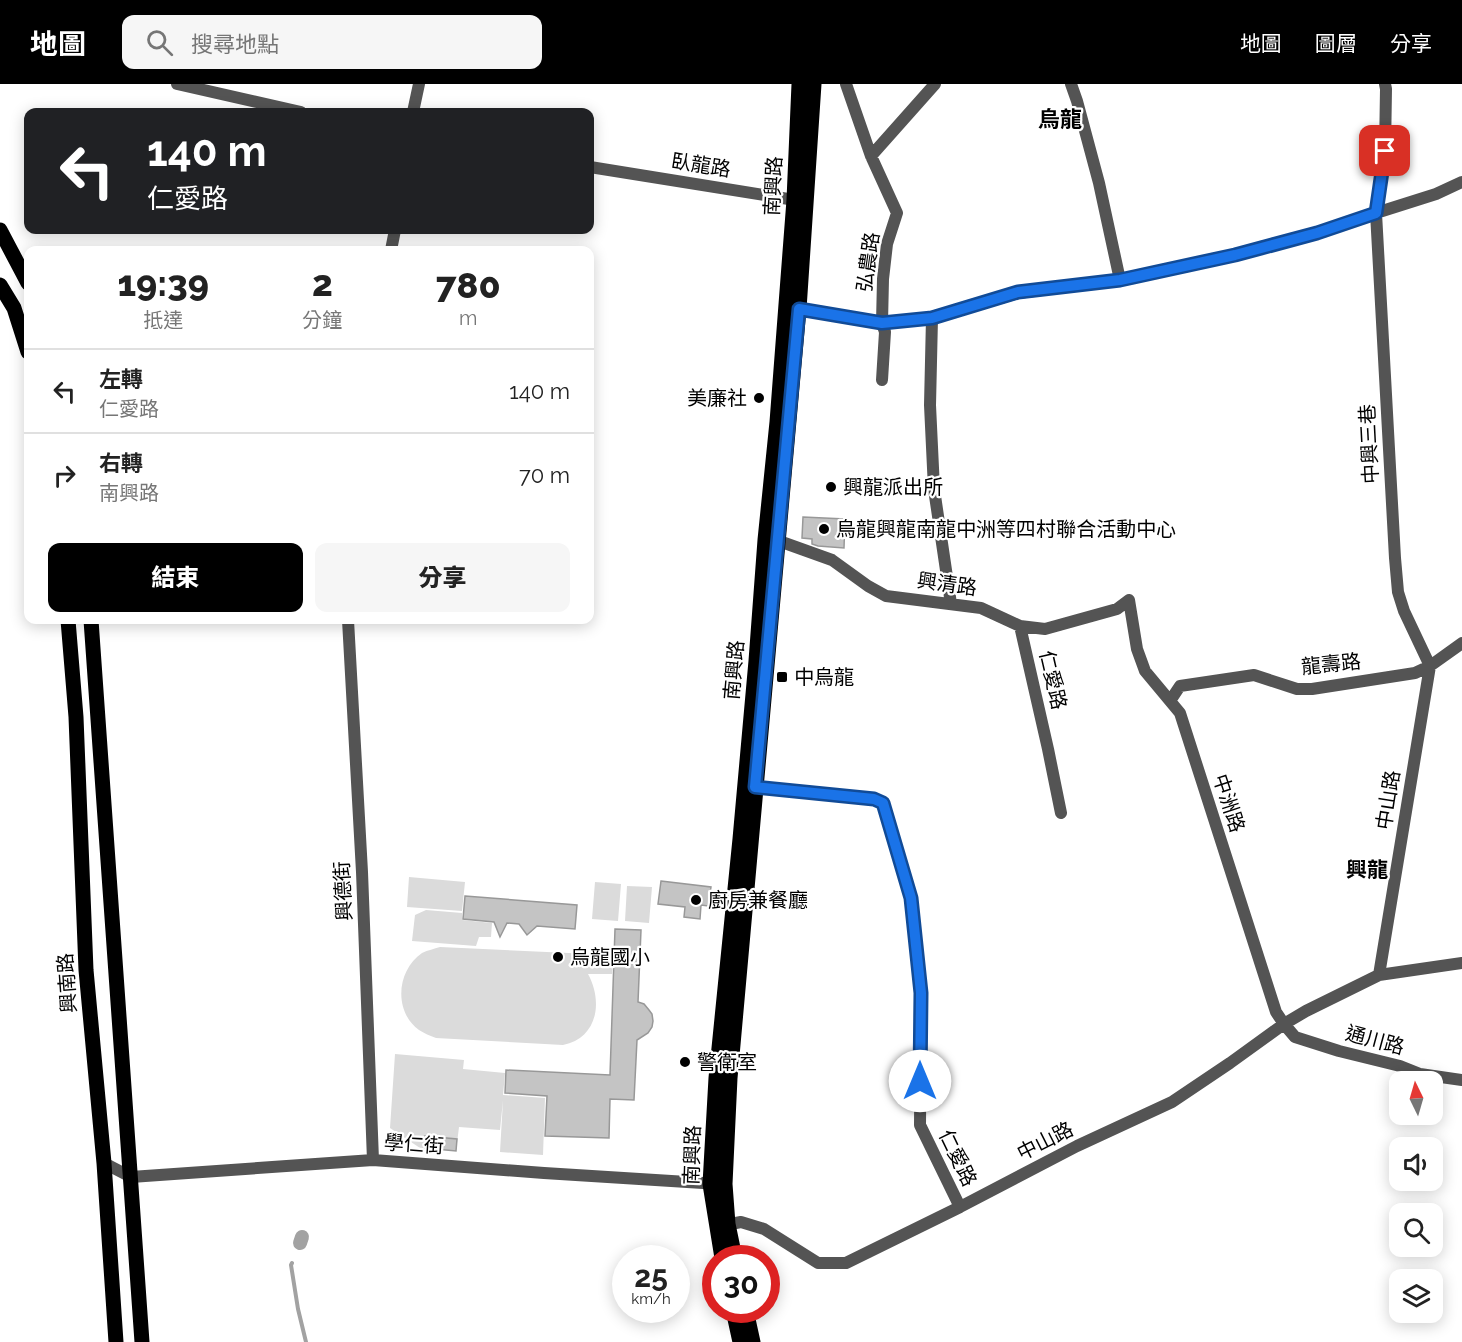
<!DOCTYPE html>
<html lang="zh-TW">
<head>
<meta charset="utf-8">
<style>
	:root { --surface:#fff; --page:#f6f6f6; --text:#222; --muted:#767676; --line:#e0e0e0; --accent:#000 }
	body { margin:0; font-family:Raleway,"Noto Sans TC",sans-serif; background:var(--page); color:var(--text); height:100vh; display:flex; flex-direction:column; font-size:22px; white-space:nowrap }
	* { box-sizing:border-box; margin:0 }
	p { font-size:20px; color:var(--muted) }
	.icon { flex:none; width:33px; height:33px; fill:none; stroke:currentColor; stroke-width:2; stroke-linecap:round; stroke-linejoin:round }
	.map { position:relative; flex:1; overflow:hidden }
	.panel { position:absolute; left:24px; top:162px; width:570px; height:378px; display:flex; flex-direction:column; background:var(--surface); border-radius:12px; box-shadow:0 3px 15px #0003 }
	.panel>* { flex:none }
	.guide { position:absolute; left:24px; top:24px; width:570px; height:126px; border-radius:12px; box-shadow:0 3px 15px #0003; background:#202124; color:#fff; overflow:hidden }
	.needle { width:39px; rotate:355deg }
	.buttons { position:absolute; left:1389px; top:987px; display:grid; gap:12px }
	.buttons a { display:grid; place-items:center; width:54px; height:54px; border-radius:12px; background:var(--surface); box-shadow:0 3px 15px #0003; font-size:30px }
	.speed { position:absolute; left:612px; top:1161px; display:flex; gap:12px; font-size:30px; font-weight:700; text-align:center }
	.speed>* { display:grid; place-content:center; width:78px; height:78px; border-radius:50%; background:var(--surface); box-shadow:0 3px 15px #0003; line-height:1 }
	.speed small { font-size:15px; font-weight:400 }
	.speed .limit { border:9px solid #d22; background:#fff; color:#111 }
	.pin { position:absolute; display:grid; place-items:center; width:51px; height:51px; color:#fff; margin:-26px; border-radius:12px; box-shadow:0 3px 9px #0006 }
	.me { position:absolute; width:66px; margin:-33px; rotate:0deg; stroke-linejoin:round; filter:drop-shadow(0 0 4px #0008) }
	.turn { display:flex; align-items:center; gap:21px; height:126px; padding:0 24px; font-size:27px }
	.turn .icon { width:78px; height:78px; stroke-width:2.5 }
	.turn b { display:block; font-size:42px; line-height:51px }
	.eta { display:flex; justify-content:space-evenly; align-items:center; height:102px; text-align:center }
	.eta b { font-size:36px; font-weight:800; line-height:42px }
	.primary-button { display:flex; gap:12px; margin-top:auto; padding:12px 24px }
	.primary-button a { flex:1; height:69px; border-radius:12px; background:var(--accent); color:#fff; font-size:24px; font-weight:800; line-height:69px; text-align:center }
	.primary-button a+a { background:var(--page); color:var(--text) }
	ul { padding:0; list-style:none }
	li { display:flex; align-items:center; gap:18px; height:84px; padding:0 24px; border-top:2px solid var(--line) }
	li div { flex:1 }
	li b { display:block; font-size:22px }
	li em { font-style:normal }
	header { display:flex; align-items:center; gap:36px; box-sizing:border-box; height:84px; padding:0 30px; background:var(--accent); color:#fff }
	header strong { font-size:28px }
	nav { display:flex; gap:33px; margin-inline-start:auto; font-size:21px }
	.search { width:420px; height:54px; background:var(--page); display:flex; align-items:center; gap:15px; box-sizing:border-box; padding:0 21px; border-radius:12px; color:var(--muted); font-size:22px }
	.map>svg:first-child { display:block }
	.green { fill:#dbdbdb }
	.lines { fill:none; stroke-linecap:round; stroke-linejoin:round }
	.stream { stroke:#a2a2a2; stroke-width:4 }
	.canal { stroke:#a2a2a2; stroke-width:14 }
	.building { fill:#c4c4c4; stroke:#989898; stroke-width:1.5 }
	.minor { stroke:#545454; stroke-width:12 }
	.primary { stroke:#000; stroke-width:15 }
	.route-casing { stroke:#114b97; stroke-width:15 }
	.route { stroke:#1a73e8; stroke-width:10 }
	.poi-dot { fill:#000; stroke:#fff; stroke-width:2 }
	.labels { text-anchor:middle; dominant-baseline:central; stroke-width:4.5; stroke-linejoin:round; paint-order:stroke }
	.street-label { font-size:20px; fill:#000; stroke:#fff }
	.poi-label { font-size:20px; fill:#000; stroke:#fff; text-anchor:start }
	.neighbourhood-label { font-size:21px; font-weight:bold; fill:#000; stroke:#fff }
	.quarter-label { font-size:22px; font-weight:bold; fill:#000; stroke:#fff }
</style>
</head>
<body>
<header>
<strong>地圖</strong>
<div class="search"><svg class="icon" aria-label="search" viewBox="0 0 24 24"><circle cx="10" cy="10" r="6"/><path d="M15 15l6 6"/></svg>搜尋地點</div>
<nav><a>地圖</a><a>圖層</a><a>分享</a></nav>
</header>
<div class="map">
<svg width="1462" height="1258" viewBox="0 0 1462 1258">
	<rect width="100%" height="100%" fill="#fff"/>
	<path class="green" d="M409,793L465,798L462,827L407,823Z
		M595,798L621,800L618,837L592,835Z
		M627,802L652,803L649,839L625,837Z
		M426,826L462,829V836L492,839L491,853H479L476,862L412,857L415,831Z
		M440,863L613,871L612,890H588C603,917 598,954 563,961L436,954C430,952 424,949 419,946C393,927 397,886 422,869C428,866 434,865 440,863Z
		M395,970L464,976L463,985L505,989L503,1011L545,1014L543,1071L500,1068L503,1016L500,1046L459,1043L456,1067L420,1064L390,1044Z"/>
	<g class="lines">
		<path class="stream" d="M292,1179L291,1181L298,1225L306,1258"/>
		<path class="canal" d="M300,1159L302,1153"/>
	</g>
	<path class="building" d="M803,433L845,435L844,464L818,462L812,460V455L802,454Z
		M661,797L711,803L708,822L701,821L700,835L684,833L685,823L658,820Z
		M465,812L577,821L575,845L537,842L527,851L519,840L507,839L500,853L494,838L463,835Z
		M615,845L641,846L638,918L644,920L649,926L652,930L653,937L652,943L648,949L637,956L634,1016L610,1015L609,1054L545,1052L547,1012L505,1009L506,986L610,991Z
		M425,1052L457,1055L456,1067L425,1064Z"/>
	<g class="lines">
		<path class="minor" d="M177,0L301,28
			M846,0L871,72L897,129L887,160L883,195L882,239L885,248L882,296
			M1071,0L1077,17L1099,99L1120,196
			M413,28L419,0
			M871,72L935,0
			M590,83L801,117
			M391,166L395,146
			M792,224L882,239L932,234L1018,209L1120,196L1235,171L1317,149L1376,129L1436,110L1462,98
			M932,234L930,321L934,405L951,520
			M772,457H779L832,476L868,502L886,512L981,524L1020,542L1045,545L1117,525L1129,516L1137,565L1145,587L1180,629L1276,928L1284,940L1295,953L1339,967L1400,982L1420,990L1462,996
			M348,536L362,788L373,1076
			M1020,542L1048,665L1061,729
			M1170,617L1180,602L1254,591L1297,605H1312L1415,589L1430,582L1462,559
			M748,703L874,715L883,719L911,815L921,909L920,1041L960,1123
			M1379,891L1430,582L1404,527L1398,508L1395,474L1376,129L1385,67L1386,5L1385,0
			M104,1079L131,1093L373,1076L544,1089L719,1100
			M720,1142L741,1138L764,1145L818,1179H846L960,1123L1077,1062L1172,1018L1230,979L1284,940L1306,927L1379,891L1462,879"/>
		<path class="primary" d="M0,146L28,199
			M0,201L14,224L28,268
			M68,536L76,633L86,886L104,1079L116,1258
			M91,536L142,1258
			M722,1174L710,1100L716,994L740,755L756,577L765,456L777,338L794,116L799,0
			M735,1174L728,1140L725,1100L730,994L799,225L814,0
			M733,1226L740,1258
			M746,1226L753,1258"/>
	</g>
	<g class="lines">
		<defs>
			<path id="route" d="M920,997L921,909L911,814L883,719L874,715L755,703L799,225L882,239L932,234L1018,208L1120,196L1235,171L1317,149L1376,129L1385,67"/>
		</defs>
		<use href="#route" class="route-casing"/>
		<use href="#route" class="route"/>
	</g>
	<g class="poi-dot">
		<circle cx="759" cy="314" r="6"/>
		<circle cx="831" cy="403" r="6"/>
		<circle cx="824" cy="445" r="6"/>
		<rect x="776" y="587" width="12" height="12" rx="3"/>
		<circle cx="696" cy="816" r="6"/>
		<circle cx="558" cy="873" r="6"/>
		<circle cx="685" cy="978" r="6"/>
	</g>
	<g class="labels">
		<g class="street-label">
			<text transform="translate(701 81) rotate(9)">臥龍路</text>
			<text transform="translate(773 102) rotate(-87)">南興路</text>
			<text transform="translate(868 178) rotate(-82)">弘農路</text>
			<text transform="translate(1369 360) rotate(-93)">中興三巷</text>
			<text transform="translate(947 500) rotate(8)">興清路</text>
			<text transform="translate(1331 580) rotate(-6)">龍壽路</text>
			<text transform="translate(734 586) rotate(-85)">南興路</text>
			<text transform="translate(1053 596) rotate(77)">仁愛路</text>
			<text transform="translate(1388 716) rotate(-81)">中山路</text>
			<text transform="translate(1229 719) rotate(72)">中洲路</text>
			<text transform="translate(343 807) rotate(-93)">興德街</text>
			<text transform="translate(67 899) rotate(-94)">興南路</text>
			<text transform="translate(1375 956) rotate(15)">通川路</text>
			<text transform="translate(1045 1057) rotate(-27)">中山路</text>
			<text transform="translate(414 1060) rotate(4)">學仁街</text>
			<text transform="translate(692 1071) rotate(-88)">南興路</text>
			<text transform="translate(958 1074) rotate(64)">仁愛路</text>
		</g>
		<g class="poi-label">
			<text x="747" y="314" text-anchor="end">美廉社</text>
			<text x="843" y="403">興龍派出所</text>
			<text x="836" y="445">烏龍興龍南龍中洲等四村聯合活動中心</text>
			<text x="794" y="593">中烏龍</text>
			<text x="708" y="816">廚房兼餐廳</text>
			<text x="570" y="873">烏龍國小</text>
			<text x="697" y="978">警衛室</text>
		</g>
		<g class="neighbourhood-label">
			<text x="1367" y="785">興龍</text>
		</g>
		<g class="quarter-label">
			<text x="1060" y="35">烏龍</text>
		</g>
	</g>
</svg>
<div class="buttons">
<a><svg class="needle" viewBox="-14 -14 28 28"><path d="M0-13l5 13h-10z" fill="#e53935"/><path d="M0 13l5-13h-10z" fill="#767676"/></svg></a>
<a><svg class="icon" aria-label="sound" viewBox="0 0 24 24"><path d="M4 9h4l5-4v14l-5-4H4zM17 9q2 3 0 6"/></svg></a>
<a><svg class="icon" aria-label="search" viewBox="0 0 24 24"><circle cx="10" cy="10" r="6"/><path d="M15 15l6 6"/></svg></a>
<a><svg class="icon" aria-label="layers" viewBox="0 0 24 24"><path d="M12 4l9 5-9 5-9-5zM3 14l9 5 9-5"/></svg></a>
</div>
<div class="speed"><div>25<small>km/h</small></div><div class="limit">30</div></div>
<div class="pin" style="left:1385px;top:67px;background:#d93025"><svg class="icon" aria-label="arrive" viewBox="0 0 24 24"><path d="M6 21V4h12l-3 4 3 4H6"/></svg></div>
<svg class="me" style="left:920px;top:997px" viewBox="-20 -20 40 40"><circle r="19" fill="#fff"/><path d="M0-13L10 11 0 6-10 11z" fill="#1a73e8"/></svg>
<div class="guide">
<div class="turn"><svg class="icon" aria-label="left" viewBox="0 0 24 24"><path d="M17 20v-9H6M10 6l-5 5 5 5"/></svg><div><b>140 m</b>仁愛路</div></div>
</div>
<section class="panel">
<div class="eta">
<div><b>19:39</b><p>抵達</p></div>
<div><b>2</b><p>分鐘</p></div>
<div><b>780</b><p>m</p></div>
</div>
<ul>
<li><svg class="icon" aria-label="left" viewBox="0 0 24 24"><path d="M17 20v-9H6M10 6l-5 5 5 5"/></svg><div><b>左轉</b><p>仁愛路</p></div><em>140 m</em></li>
<li><svg class="icon" aria-label="right" viewBox="0 0 24 24"><path d="M7 20v-9h11M14 6l5 5-5 5"/></svg><div><b>右轉</b><p>南興路</p></div><em>70 m</em></li>
</ul>
<div class="primary-button"><a>結束</a><a>分享</a></div>
</section>
</div>
</body>
</html>
